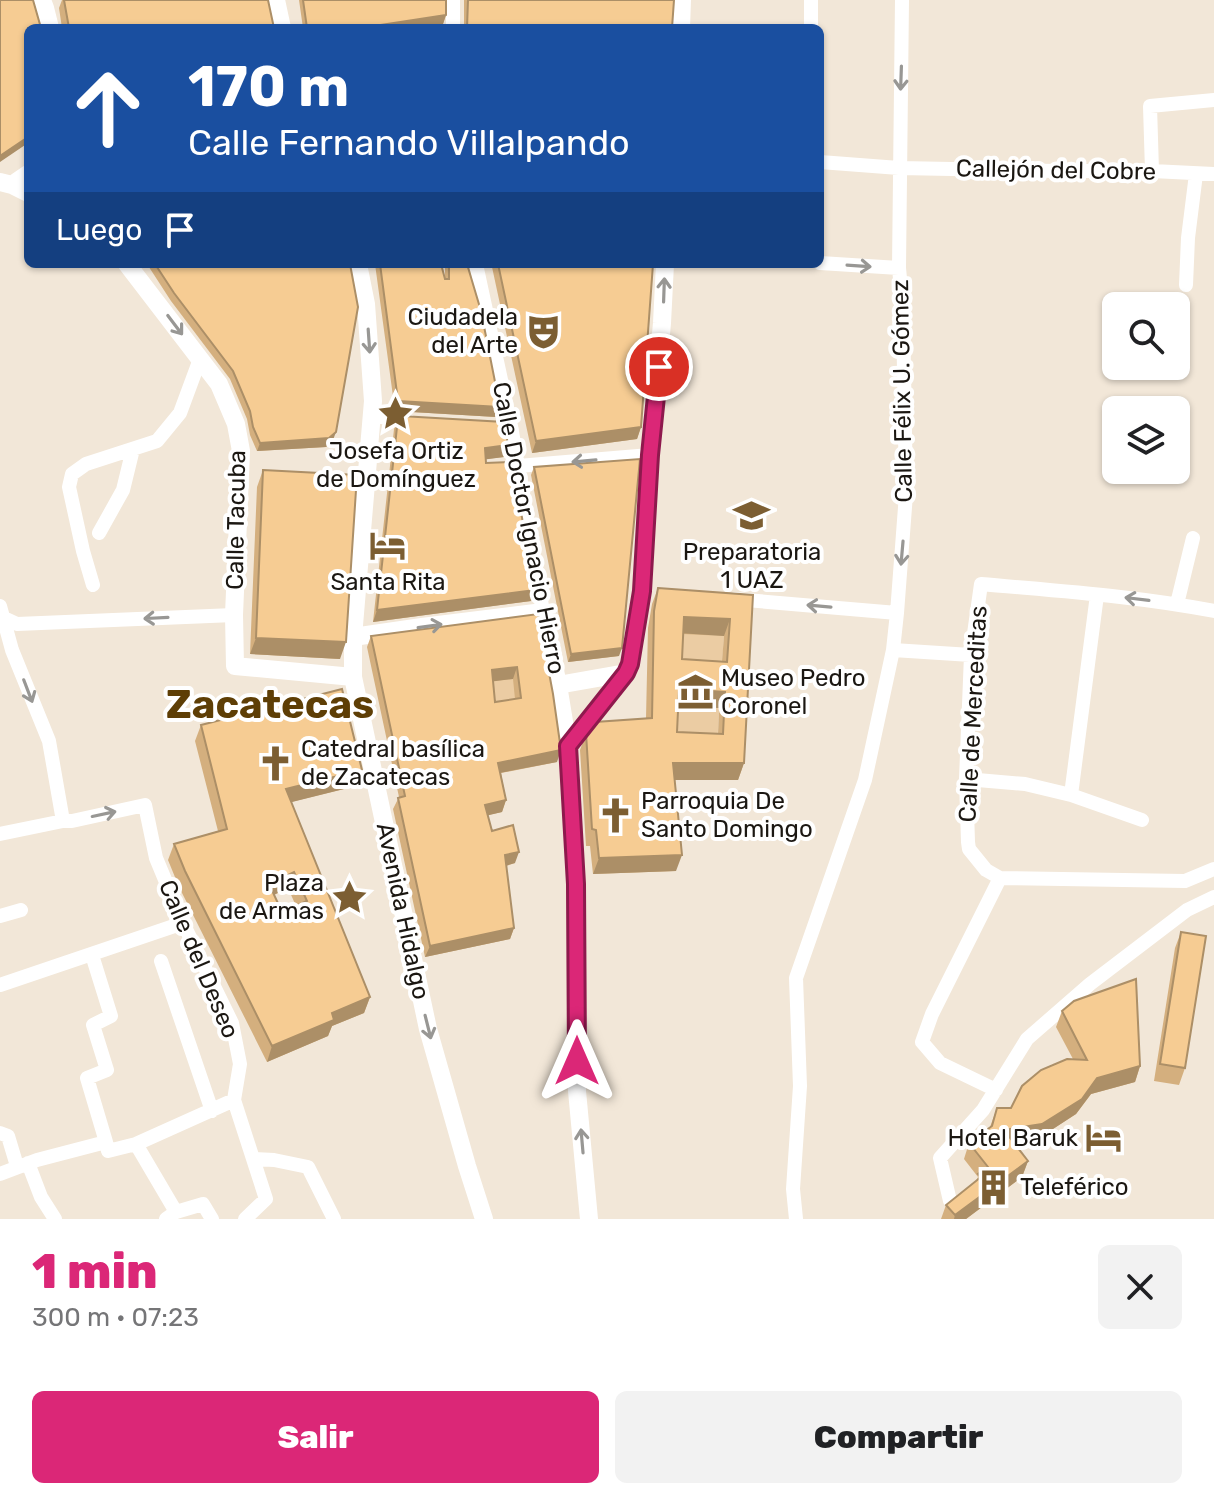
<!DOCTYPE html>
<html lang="es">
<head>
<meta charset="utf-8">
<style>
	:root { --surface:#fff; --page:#f2f2f2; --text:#202124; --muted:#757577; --accent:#db2777 }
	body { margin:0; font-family:Rubik,sans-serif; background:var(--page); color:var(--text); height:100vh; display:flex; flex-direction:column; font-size:30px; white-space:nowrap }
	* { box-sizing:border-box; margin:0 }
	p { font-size:26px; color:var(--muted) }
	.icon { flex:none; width:44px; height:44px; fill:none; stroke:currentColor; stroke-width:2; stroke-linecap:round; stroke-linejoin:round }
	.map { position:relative; height:1219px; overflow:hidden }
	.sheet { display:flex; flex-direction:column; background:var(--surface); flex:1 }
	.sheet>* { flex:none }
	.guide { position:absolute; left:24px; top:24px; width:800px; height:244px; border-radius:12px; box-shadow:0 2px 6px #0004; background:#1a4fa0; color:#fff; overflow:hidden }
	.controls { position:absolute; left:1102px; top:292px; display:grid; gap:16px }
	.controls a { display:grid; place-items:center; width:88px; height:88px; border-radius:12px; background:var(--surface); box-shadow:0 2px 6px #0004; font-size:40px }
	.pin { position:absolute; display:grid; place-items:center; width:68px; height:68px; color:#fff; margin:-34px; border:4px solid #fff; border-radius:50%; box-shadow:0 2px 8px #0007 }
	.me { position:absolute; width:88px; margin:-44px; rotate:0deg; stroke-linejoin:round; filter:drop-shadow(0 0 6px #0008) }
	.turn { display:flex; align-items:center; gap:28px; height:168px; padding:0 32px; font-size:36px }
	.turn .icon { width:104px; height:104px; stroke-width:2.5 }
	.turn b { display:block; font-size:56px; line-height:68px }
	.then { display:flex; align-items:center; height:76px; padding:0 32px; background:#0003; gap:16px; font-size:30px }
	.round { display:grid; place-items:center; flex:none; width:84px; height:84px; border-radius:12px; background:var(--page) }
	.overview { display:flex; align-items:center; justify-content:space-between; height:136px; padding:0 32px }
	h1 { font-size:48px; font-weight:800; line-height:60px; color:var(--accent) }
	.action { display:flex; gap:16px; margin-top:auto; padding:16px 32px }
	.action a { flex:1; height:92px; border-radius:12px; background:var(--accent); color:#fff; font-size:32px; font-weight:800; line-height:92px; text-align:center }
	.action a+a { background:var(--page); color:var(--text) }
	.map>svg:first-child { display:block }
	.green { fill:#ebcca3 }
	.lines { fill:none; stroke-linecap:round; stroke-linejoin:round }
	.pedestrian { stroke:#fff; stroke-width:11 }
	.minor { stroke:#fff; stroke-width:14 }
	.tertiary { stroke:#fff; stroke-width:18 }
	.wall { fill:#d4af7e; fill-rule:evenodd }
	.shaded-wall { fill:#ac8f67 }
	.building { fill:#f6cc93; stroke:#ac8f67; stroke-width:2; fill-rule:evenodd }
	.oneway { stroke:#989794 }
	.route-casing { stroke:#8e194d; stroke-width:20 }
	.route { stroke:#db2777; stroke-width:14 }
	.labels { text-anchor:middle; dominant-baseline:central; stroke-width:8; stroke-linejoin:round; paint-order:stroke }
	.street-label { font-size:24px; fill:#1b1712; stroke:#fff }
	.poi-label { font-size:24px; fill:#1b1712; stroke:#fff; text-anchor:start }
	.town-label { font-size:40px; font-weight:bold; fill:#5e3e05; stroke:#fff }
</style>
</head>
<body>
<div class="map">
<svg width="1214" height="1219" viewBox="0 0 1214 1219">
	<rect width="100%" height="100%" fill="#f2e7d8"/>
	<path class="green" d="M678,633L724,636L721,678L676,676Z
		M515,671L516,710L491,713L488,682Z
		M673,706L719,708L717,751L671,749Z"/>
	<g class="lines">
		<path class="pedestrian" d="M372,418L410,420"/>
		<path class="minor" d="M453,0V28
			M811,0V28
			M820,162L899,168L1057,171H1152L1214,174
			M1152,171L1150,106L1214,100
			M820,263L899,268
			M476,264L511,426L543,612
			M1186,285L1188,238L1196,174
			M518,466L650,455
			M99,533L123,490L133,449
			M93,585L83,551L69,487L72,474L86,464L157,441L180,413L200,359
			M734,599L897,613
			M1177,604L1193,538
			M0,606L12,650L49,741L63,821
			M1214,611C1137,596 1058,591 981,584L971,655L966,779L968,842L969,849L986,870L1000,878L1185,881L1214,869
			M2,617L17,624L234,615
			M893,650L971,655
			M966,779L1025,784L1071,795L1142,820
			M1071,795L1097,595
			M0,834L63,821H72L145,805L156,858L183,923L232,1023L240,1064L234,1100L266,1199L245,1219
			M0,916L21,910
			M92,955L111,1016L93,1025L107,1070L87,1078L106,1142
			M161,961L212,1111
			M0,985L183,923
			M996,1090L940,1063L922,1042L932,1014L1000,878
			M0,1133L8,1136L17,1166
			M136,1144L176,1212
			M254,1159L274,1160L308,1167L334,1219
			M28,1163L41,1197L55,1219
			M0,1174L37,1160L106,1142L108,1151L136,1144L234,1100
			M950,1201L940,1158L983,1110L1027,1039L1090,984L1187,910L1214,897
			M166,1219L176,1212L203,1204L212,1219
			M796,1219L793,1189L800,1086L796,978L865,780L893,650L897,613L906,494L903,310L899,268L902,0"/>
		<path class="tertiary" d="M42,0L45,8L50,28
			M276,0L282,28
			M681,28L682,0
			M0,182L12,185L28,193
			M12,185L28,174
			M127,264L219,384L236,424L241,451L234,615L235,666L353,677
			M358,264L366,304L373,401L353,637V677L428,1029L467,1166L484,1219
			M353,637L422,627L543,612L558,685L568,746
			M558,685L626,673
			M589,1219L577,1091L576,884L568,746L626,673L630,664L642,591L650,455L662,323L665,264"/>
	</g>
	<path class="wall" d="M62,0H268L274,28H62L59,8Z
		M299,0H446V15L443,24L415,28H303Z
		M464,0H674L672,28H464Z
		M147,264H350L333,440L326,447L257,451L250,435L247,419L230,379L171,301Z
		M375,264H441L445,278V264H467L500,407L496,417L395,411Z
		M493,264H653L641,427L637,439L532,453L492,267Z
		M398,418L504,457L486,459V463L535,590L531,601L373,622L394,429Z
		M534,467L619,656L568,662L531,475Z
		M263,470L340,659L250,654L257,487Z
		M658,588L753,595L744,763L738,780H675L676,871L593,874L590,846H586L580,750L586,733L646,718L648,628L652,604ZM683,634L724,636L722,661L682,659ZM678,706L719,708L718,734L677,732Z
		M538,614L557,762L501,773L506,800L502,812L488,815L492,831L515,863L506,866L514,928L510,939L425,957L393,809L399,797L367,647L371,636ZM513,679L515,699L495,702L493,681Z
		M201,725L362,770L356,786L291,802L370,997L364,1013L332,1026L328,1036L267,1062L179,887L168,860L174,844L218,831L195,741ZM288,888L296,906L282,912L274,895Z
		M1181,932L1185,1068L1179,1085L1154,1081L1175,948Z
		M1062,1011L1140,1066L1135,1082L1091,1094L1076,1114L1036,1140L1014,1143L1028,1161L1022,1177L966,1219H941L946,1205L976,1181L978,1177L964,1159L969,1143L990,1127L997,1108H1011L1073,1059L1056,1027Z"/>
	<path class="shaded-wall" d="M446,15L443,24L415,28H361Z
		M28,137V143L0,162V156Z
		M398,401L500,407L496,417L395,411Z
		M641,427L637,439L532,453L536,441Z
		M336,432L333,440L326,447L257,451L260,443Z
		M508,445L504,457L481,460L485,448Z
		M535,590L531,601L373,622L377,610Z
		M684,617L730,619L724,636L678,633Z
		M256,638L346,642L340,659L250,654Z
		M622,648L619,656L568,662L571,654Z
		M517,667L513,679L488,682L492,670Z
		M679,689L725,692L719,708L673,706Z
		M561,750L557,762L494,774L498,763Z
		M673,763H744L738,780H667Z
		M362,770L356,786L280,805L286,789Z
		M506,800L502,812L481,817L485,805Z
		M519,852L515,863L501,867L505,855Z
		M682,855L676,871L593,874L599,858Z
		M294,872L288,888L263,900L269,884Z
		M514,928L510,939L425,957L430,946Z
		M370,997L364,1013L332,1026L328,1036L267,1062L272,1046L332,1013Z
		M1140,1066L1135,1082L1091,1094L1076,1114L1036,1140L998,1146L1004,1130L1097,1078Z
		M1028,1161L1022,1177L966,1219H954L955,1215Z"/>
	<path class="building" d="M0,0H33L41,28H28V137L0,156Z
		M64,0H268L274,28H69Z
		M303,0H446V15L361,28H307Z
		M468,0H674L672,28H467Z
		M155,264H350L358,307L336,432L329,438L260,443L253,427L250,411L233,371L174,293Z
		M380,264H441L445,279H449V264H467L481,311L500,407L398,401Z
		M498,264H653L641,427L536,441Z
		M401,416L504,422L508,445L485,448L486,463L512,462L535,590L377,610L398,418H401Z
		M640,459L622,648L571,654L534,467Z
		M263,470L357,475L346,642L256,638Z
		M658,588L753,595L744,763H673L682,855L599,858L596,830L592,829L586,733L595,722L652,718L654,611ZM684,617L730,619L727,662L682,659ZM679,689L725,692L723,734L677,732Z
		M538,614L553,694L561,750L498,763L506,800L485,805L492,831L513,825L519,852L505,855L514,928L430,946L398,798L405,796L371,636ZM517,667L521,698L495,702L492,670Z
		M342,689L362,770L286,789L370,997L332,1013L334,1020L272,1046L185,871L174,844L227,829L201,725ZM294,872L307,901L282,912L269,884Z
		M1181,932L1206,936L1185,1068L1160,1064Z
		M1136,979L1140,1066L1097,1078L1082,1099L1042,1124L1004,1130L1028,1161L955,1215L946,1205L981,1177L978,1174L988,1167L969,1143L992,1126L997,1108H1011L1022,1086L1041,1070L1067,1059L1087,1060L1062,1011L1074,1001Z"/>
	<defs><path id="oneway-shaft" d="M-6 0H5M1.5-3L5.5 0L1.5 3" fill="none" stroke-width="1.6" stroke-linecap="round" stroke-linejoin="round" transform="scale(2)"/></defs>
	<g class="oneway">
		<use href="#oneway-shaft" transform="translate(901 78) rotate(92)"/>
		<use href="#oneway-shaft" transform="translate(859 266) rotate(4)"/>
		<use href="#oneway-shaft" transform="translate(664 290) rotate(-88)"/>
		<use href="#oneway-shaft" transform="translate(175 325) rotate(53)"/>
		<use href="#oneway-shaft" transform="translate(369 341) rotate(86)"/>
		<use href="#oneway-shaft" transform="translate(584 461) rotate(175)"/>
		<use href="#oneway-shaft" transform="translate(902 553) rotate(95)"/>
		<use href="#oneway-shaft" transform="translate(1137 599) rotate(-173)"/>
		<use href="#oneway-shaft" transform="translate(819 606) rotate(-175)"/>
		<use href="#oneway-shaft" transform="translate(156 618) rotate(177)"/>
		<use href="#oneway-shaft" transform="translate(430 626) rotate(-8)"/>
		<use href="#oneway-shaft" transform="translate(28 691) rotate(69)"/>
		<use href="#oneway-shaft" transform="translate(104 814) rotate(-12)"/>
		<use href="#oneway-shaft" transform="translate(428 1027) rotate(76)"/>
		<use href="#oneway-shaft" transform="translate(582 1141) rotate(-95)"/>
	</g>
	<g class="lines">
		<defs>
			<path id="route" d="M577,1061L576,884L568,746L626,673L630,664L642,591L650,455L659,367"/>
		</defs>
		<use href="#route" class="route-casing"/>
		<use href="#route" class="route"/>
	</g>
	<defs>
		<symbol id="theatre-bare" viewBox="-9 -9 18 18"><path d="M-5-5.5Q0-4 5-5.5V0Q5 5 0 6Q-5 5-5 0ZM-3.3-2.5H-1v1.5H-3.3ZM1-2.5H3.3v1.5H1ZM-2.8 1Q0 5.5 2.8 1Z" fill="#7c5e32" stroke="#fff" stroke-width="2.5" paint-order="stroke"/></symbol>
		<symbol id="sight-bare" viewBox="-9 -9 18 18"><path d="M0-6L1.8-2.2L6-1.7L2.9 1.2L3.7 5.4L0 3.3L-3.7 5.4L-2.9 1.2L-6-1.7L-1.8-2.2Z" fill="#7c5e32" stroke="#fff" stroke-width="2.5" paint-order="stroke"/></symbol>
		<symbol id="school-bare" viewBox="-9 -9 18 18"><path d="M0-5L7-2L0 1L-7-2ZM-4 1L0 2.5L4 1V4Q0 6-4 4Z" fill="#7c5e32" stroke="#fff" stroke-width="2.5" paint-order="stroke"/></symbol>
		<symbol id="hotel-bare" viewBox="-9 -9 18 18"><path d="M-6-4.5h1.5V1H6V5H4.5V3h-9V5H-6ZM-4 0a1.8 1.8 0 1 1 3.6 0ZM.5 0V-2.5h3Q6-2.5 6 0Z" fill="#7c5e32" stroke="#fff" stroke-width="2.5" paint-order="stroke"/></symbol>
		<symbol id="museum-bare" viewBox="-9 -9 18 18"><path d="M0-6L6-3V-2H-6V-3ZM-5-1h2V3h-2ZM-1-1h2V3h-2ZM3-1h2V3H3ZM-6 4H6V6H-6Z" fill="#7c5e32" stroke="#fff" stroke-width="2.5" paint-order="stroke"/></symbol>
		<symbol id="church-bare" viewBox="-9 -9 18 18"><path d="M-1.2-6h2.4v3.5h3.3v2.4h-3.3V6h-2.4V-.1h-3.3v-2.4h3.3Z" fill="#7c5e32" stroke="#fff" stroke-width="2.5" paint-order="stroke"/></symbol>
		<symbol id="building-bare" viewBox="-9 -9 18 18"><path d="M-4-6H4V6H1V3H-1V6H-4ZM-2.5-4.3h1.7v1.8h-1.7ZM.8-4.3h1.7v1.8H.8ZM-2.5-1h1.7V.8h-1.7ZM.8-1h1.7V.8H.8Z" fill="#7c5e32" stroke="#fff" stroke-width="2.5" paint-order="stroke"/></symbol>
	</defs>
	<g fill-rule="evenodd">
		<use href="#theatre-bare" x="518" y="306" width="51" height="51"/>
		<use href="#sight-bare" x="370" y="388" width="51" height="51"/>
		<use href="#school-bare" x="726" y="490" width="51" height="51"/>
		<use href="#hotel-bare" x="362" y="520" width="51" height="51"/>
		<use href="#museum-bare" x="670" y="666" width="51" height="51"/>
		<use href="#church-bare" x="250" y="738" width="51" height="51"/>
		<use href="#church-bare" x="590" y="790" width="51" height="51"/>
		<use href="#sight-bare" x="324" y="872" width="51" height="51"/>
		<use href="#hotel-bare" x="1078" y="1112" width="51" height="51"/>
		<use href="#building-bare" x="968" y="1162" width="51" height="51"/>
	</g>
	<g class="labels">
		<g class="street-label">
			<text transform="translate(1056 170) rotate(1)">Callejón del Cobre</text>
			<text transform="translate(902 391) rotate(-91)">Calle Félix U. Gómez</text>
			<text transform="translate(236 520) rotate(-89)">Calle Tacuba</text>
			<text transform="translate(529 528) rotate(79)">Calle Doctor Ignacio Hierro</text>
			<text transform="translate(973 714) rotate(-87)">Calle de Merceditas</text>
			<text transform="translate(403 911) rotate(78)">Avenida Hidalgo</text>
			<text transform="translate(199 959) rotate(67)">Calle del Deseo</text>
		</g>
		<g class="poi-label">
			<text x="518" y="317" text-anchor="end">Ciudadela<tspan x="518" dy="28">del Arte</tspan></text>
			<text x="396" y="451" text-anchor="middle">Josefa Ortiz<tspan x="396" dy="28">de Domínguez</tspan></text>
			<text x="752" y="552" text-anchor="middle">Preparatoria<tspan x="752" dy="28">1 UAZ</tspan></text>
			<text x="388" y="582" text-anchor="middle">Santa Rita</text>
			<text x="721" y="678">Museo Pedro<tspan x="721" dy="28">Coronel</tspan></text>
			<text x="301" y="749">Catedral basílica<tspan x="301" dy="28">de Zacatecas</tspan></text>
			<text x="641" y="801">Parroquia De<tspan x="641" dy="28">Santo Domingo</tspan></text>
			<text x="324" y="883" text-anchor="end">Plaza<tspan x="324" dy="28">de Armas</tspan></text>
			<text x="1078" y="1138" text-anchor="end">Hotel Baruk</text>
			<text x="1020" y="1187">Teleférico</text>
		</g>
		<g class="town-label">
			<text x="270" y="704">Zacatecas</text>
		</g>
	</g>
</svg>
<div class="controls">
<a><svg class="icon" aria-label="search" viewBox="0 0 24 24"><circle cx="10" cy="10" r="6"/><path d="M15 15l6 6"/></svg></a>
<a><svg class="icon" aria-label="layers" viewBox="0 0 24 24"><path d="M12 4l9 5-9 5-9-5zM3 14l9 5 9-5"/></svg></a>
</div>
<div class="pin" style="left:659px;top:367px;background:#d93025"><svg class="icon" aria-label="arrive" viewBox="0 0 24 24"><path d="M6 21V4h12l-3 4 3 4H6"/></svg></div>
<svg class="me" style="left:577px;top:1061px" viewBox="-20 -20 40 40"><path d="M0-17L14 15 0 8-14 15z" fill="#db2777" stroke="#fff" stroke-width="4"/></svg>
<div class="guide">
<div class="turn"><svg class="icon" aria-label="ahead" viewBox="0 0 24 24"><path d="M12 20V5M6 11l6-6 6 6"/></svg><div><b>170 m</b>Calle Fernando Villalpando</div></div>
<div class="then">Luego<svg class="icon" aria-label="arrive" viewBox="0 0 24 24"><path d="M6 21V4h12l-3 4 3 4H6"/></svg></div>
</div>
</div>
<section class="sheet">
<div class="overview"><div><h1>1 min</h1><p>300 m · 07:23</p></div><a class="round"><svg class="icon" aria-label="close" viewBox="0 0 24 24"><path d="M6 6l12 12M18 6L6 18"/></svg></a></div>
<div class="action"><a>Salir</a><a>Compartir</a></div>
</section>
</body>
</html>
